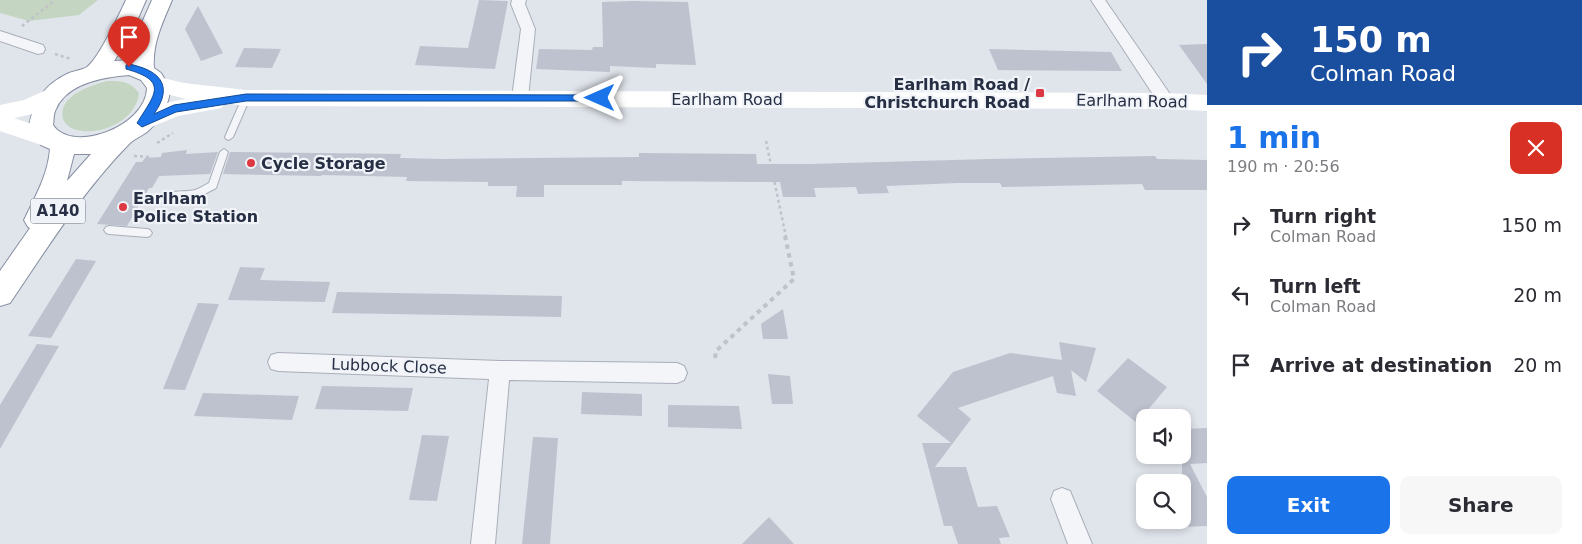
<!DOCTYPE html>
<html lang="en">
<head>
<meta charset="utf-8">
<style>
	:root { --surface:#fff; --page:#f7f7f7; --text:#2b2b33; --muted:#7c7c81; --accent:#1a73e8 }
	body { margin:0; font-family:"DejaVu Sans",sans-serif; background:var(--page); color:var(--text); height:100vh; display:flex; flex-direction:column; font-size:19px; white-space:nowrap }
	* { box-sizing:border-box; margin:0 }
	p { font-size:16px; color:var(--muted) }
	.icon { flex:none; width:28px; height:28px; fill:none; stroke:currentColor; stroke-width:2; stroke-linecap:round; stroke-linejoin:round }
	.map { position:relative; flex:1; overflow:hidden }
	.side { display:flex; flex-direction:column; background:var(--surface); width:375px }
	.side>* { flex:none }
	.banner { background:#1a4fa0; color:#fff; overflow:hidden }
	.tools { position:absolute; left:1136px; top:409px; display:grid; gap:10px }
	.tools a { display:grid; place-items:center; width:55px; height:55px; border-radius:10px; background:var(--surface); box-shadow:0 2px 8px #0003; font-size:25px }
	.pin { position:absolute; display:grid; place-items:center; width:42px; height:42px; color:#fff; margin:-51px -21px; border-radius:50% 50% 50% 0; rotate:-45deg; box-shadow:0 0 5px #0007 }
	.pin .icon { rotate:45deg }
	.me { position:absolute; width:55px; margin:-28px; rotate:270deg; stroke-linejoin:round; filter:drop-shadow(0 0 4px #0008) }
	.turn { display:flex; align-items:center; gap:18px; height:105px; padding:0 20px; font-size:22px }
	.turn .icon { width:65px; height:65px; stroke-width:2.5 }
	.turn b { display:block; font-size:35px; line-height:42px }
	.round { display:grid; place-items:center; flex:none; width:52px; height:52px; border-radius:10px; background:var(--page) }
	.overview { display:flex; align-items:center; justify-content:space-between; height:85px; padding:0 20px }
	h1 { font-size:30px; font-weight:700; line-height:38px; color:var(--accent) }
	.button { display:flex; gap:10px; margin-top:auto; padding:10px 20px }
	.button a { flex:1; height:58px; border-radius:10px; background:var(--accent); color:#fff; font-size:20px; font-weight:700; line-height:58px; text-align:center }
	.button a+a { background:var(--page); color:var(--text) }
	ul { padding:0; list-style:none }
	li { display:flex; align-items:center; gap:15px; height:70px; padding:0 20px }
	li div { flex:1 }
	li b { display:block; font-size:19px }
	li em { font-style:normal }
	main { display:flex; flex:1; min-height:0 }
	.map>svg:first-child { display:block }
	.green { fill:#c4d6c1 }
	.building { fill:#bdc2ce }
	.lines { fill:none; stroke-linecap:round; stroke-linejoin:round }
	.service-casing { stroke:#a8aeb9; stroke-width:2 }
	.minor-casing { stroke:#a8aeb9; stroke-width:2 }
	.trunk-casing { stroke:#868fa3; stroke-width:2 }
	.path-far1 { stroke:#bfc2ca; stroke-width:2.5; stroke-dasharray:3 3; stroke-linecap:butt }
	.path { stroke:#bfc2ca; stroke-width:4; stroke-dasharray:4.5 4.5; stroke-linecap:butt }
	.service { fill:#f4f5f9; fill-rule:evenodd }
	.minor { fill:#f4f5f9; fill-rule:evenodd }
	.secondary { fill:#fff; fill-rule:evenodd }
	.trunk { fill:#fff; fill-rule:evenodd }
	.route { fill:#1a73e8; stroke:#114b97 }
	.poi-dot { fill:#dc3943; stroke:#f0f3f8; stroke-width:2 }
	.labels { text-anchor:middle; dominant-baseline:central; stroke-width:4.5; stroke-linejoin:round; paint-order:stroke }
	.shield { fill:#f0f3f8; stroke:#636a7a; stroke-width:1 }
	.shield-label { font-size:15px; font-weight:bold; fill:#272f44 }
	.poi-label { font-size:16px; font-weight:bold; fill:#272f44; stroke:#f0f3f8; text-anchor:start }
	.street-label { font-size:16px; fill:#272f44; stroke:#f0f3f8 }
</style>
</head>
<body>
<main>
<div class="map">
<svg width="1207" height="544" viewBox="0 0 1207 544">
	<rect width="100%" height="100%" fill="#e0e4eb"/>
	<path class="green" d="M0,0H98L79,15L29,21L0,13Z
		M108,81C121,81 130,81 139,93C137,120 99,138 74,129C70,128 65,124 63,119C57,96 91,85 108,81Z"/>
	<path class="building" d="M479,0L508,1L495,69L415,65L420,46L468,48Z
		M633,1L688,2L696,65L656,64V68L610,66V72L536,69L539,49L592,50L593,47H603L602,2Z
		M198,6L223,53L201,61L185,29Z
		M1207,44V84L1179,45Z
		M244,48L281,49L272,68L235,67Z
		M989,49L1111,52L1122,71L998,70Z
		M187,150L186,154L218,152L210,174L159,176L152,188H149L127,226L97,224L136,162H142L145,158L161,157L162,153Z
		M230,152L401,154L400,158L442,159L639,157V153L756,154L757,164H810L989,159L1155,156L1157,159H1161L1207,160V190H1145L1142,184L1002,187L1000,183H957L886,186L889,193L858,194L856,187L814,188L816,197H783L780,182L622,181V185H544V197H516L517,186H488V182L406,181L407,177L322,175L321,176L223,174Z
		M76,259L96,261L51,338L28,336Z
		M240,267L265,268L260,280L330,282L325,302L228,300Z
		M337,292L562,296L561,317L332,313Z
		M198,303L219,304L185,390L163,389Z
		M783,309L788,339H763L761,324Z
		M1059,342L1096,348L1086,382L1071,370L1076,396L1057,393L1053,376L958,408L971,419L935,467H966L978,507L997,506L1010,537L999,538L1001,544H958L952,526H944L922,443H951L917,416L953,372L1010,353L1062,360Z
		M37,344L59,346L0,449V405Z
		M1128,358L1167,387L1137,423L1097,391Z
		M768,374L790,376L793,404H772Z
		M322,386L413,388L408,411L315,409Z
		M582,392L642,394V416L581,414Z
		M203,393L299,396L292,420L194,416Z
		M668,405L739,406L742,429L668,427Z
		M1207,428V463L1190,464L1207,497V526L1182,527V429Z
		M422,435L449,436L437,501L409,500Z
		M533,437L558,438L550,544H522Z
		M769,517L794,544H742Z"/>
	<g class="lines">
		<defs>
			<path id="service" d="M246,95L250,98L233,137L229,140L226,139L225,137L242,98Z
				M224,149L228,152L216,188L197,198H178L165,204L162,203L160,200C169,188 182,193 195,190C199,189 205,185 209,183L220,152Z
				M109,226L147,229L150,230L152,233L150,236L147,237L109,234L106,233L104,230L106,227Z"/>
			<path id="minor" d="M512,0H526L525,4L535,29L528,98L526,102L520,104L514,102L512,98L521,29L511,4Z
				M1091,0H1105L1172,97L1174,101L1172,105L1166,107L1160,105Z
				M0,31L43,45L45,49L43,53L38,54L0,41Z
				M278,353L500,361L677,363L684,366L687,373L684,380L677,383L509,380L495,544H471L489,379L278,371L271,369L268,362L271,355Z
				M1062,488L1070,491L1092,544H1068L1051,499L1054,491Z"/>
			<path id="trunk" d="M126,0H146L129,39L114,61L131,60L137,34L152,0H172C163,22 152,43 154,68L161,73L170,88C170,103 160,121 148,131C142,136 134,139 129,144C83,191 47,248 10,303L0,306V271L30,228L28,227L24,220C35,197 48,175 50,149L41,145L29,126C34,100 44,85 69,73C74,71 82,70 87,67C99,58 119,15 126,0ZM129,75L141,80L147,88C146,127 72,154 53,125C54,120 53,114 56,109C67,83 104,77 129,75ZM74,154H91L67,181Z"/>
		</defs>
		<use href="#service" class="service-casing"/>
		<use href="#minor" class="minor-casing"/>
		<use href="#trunk" class="trunk-casing"/>
		<path class="path-far1" d="M22,26L55,0
			M55,54L71,59
			M766,141L786,237
			M157,143L173,133
			M134,156L151,157"/>
		<path class="path" d="M715,358L716,351L794,279L785,236"/>
		<use href="#service" class="service"/>
		<use href="#minor" class="minor"/>
		<path class="secondary" d="M159,77L184,83L246,90L1166,93L1207,95V111L1166,109L246,106L224,103L222,108L178,116L142,131L134,129L131,123C138,110 171,101 186,99L151,90L148,85L151,80Z
			M55,86L63,89L66,94C57,109 30,115 14,118L58,133L61,139L58,145L50,148L0,131V105L24,100Z"/>
		<use href="#trunk" class="trunk"/>
	</g>
	<path class="route" d="M129,64C158,70 175,84 154,114L174,105L246,94L600,95L605,98L600,101H246L176,112L142,127L137,123C155,94 169,81 126,69V65Z"/>
	<g class="poi-dot">
		<rect x="1035" y="88" width="10" height="10" rx="2.5"/>
		<circle cx="251" cy="163" r="5"/>
		<circle cx="123" cy="207" r="5"/>
	</g>
	<g class="labels">
		<rect class="shield" x="30.5" y="198.5" width="55" height="25" rx="4"/>
		<g class="shield-label">
			<text x="58" y="211">A140</text>
		</g>
		<g class="poi-label">
			<text x="1030" y="84" text-anchor="end">Earlham Road /<tspan x="1030" dy="18">Christchurch Road</tspan></text>
			<text x="261" y="163">Cycle Storage</text>
			<text x="133" y="198">Earlham<tspan x="133" dy="18">Police Station</tspan></text>
		</g>
		<g class="street-label">
			<text x="727" y="99">Earlham Road</text>
			<text transform="translate(1132 101) rotate(1)">Earlham Road</text>
			<text transform="translate(389 366) rotate(2)">Lubbock Close</text>
		</g>
	</g>
</svg>
<div class="tools">
<a><svg class="icon" aria-label="sound" viewBox="0 0 24 24"><path d="M4 9h4l5-4v14l-5-4H4zM17 9q2 3 0 6"/></svg></a>
<a><svg class="icon" aria-label="search" viewBox="0 0 24 24"><circle cx="10" cy="10" r="6"/><path d="M15 15l6 6"/></svg></a>
</div>
<div class="pin" style="left:129px;top:67px;background:#d93025"><svg class="icon" aria-label="arrive" viewBox="0 0 24 24"><path d="M6 21V4h12l-3 4 3 4H6"/></svg></div>
<svg class="me" style="left:600px;top:98px" viewBox="-20 -20 40 40"><path d="M0-17L14 15 0 8-14 15z" fill="#1a73e8" stroke="#fff" stroke-width="4"/></svg>
</div>
<section class="side">
<div class="banner">
<div class="turn"><svg class="icon" aria-label="right" viewBox="0 0 24 24"><path d="M7 20v-9h11M14 6l5 5-5 5"/></svg><div><b>150 m</b>Colman Road</div></div>
</div>
<div class="overview"><div><h1>1 min</h1><p>190 m · 20:56</p></div><a class="round" style="background:#d93025;color:#fff"><svg class="icon" aria-label="close" viewBox="0 0 24 24"><path d="M6 6l12 12M18 6L6 18"/></svg></a></div>
<ul>
<li><svg class="icon" aria-label="right" viewBox="0 0 24 24"><path d="M7 20v-9h11M14 6l5 5-5 5"/></svg><div><b>Turn right</b><p>Colman Road</p></div><em>150 m</em></li>
<li><svg class="icon" aria-label="left" viewBox="0 0 24 24"><path d="M17 20v-9H6M10 6l-5 5 5 5"/></svg><div><b>Turn left</b><p>Colman Road</p></div><em>20 m</em></li>
<li><svg class="icon" aria-label="arrive" viewBox="0 0 24 24"><path d="M6 21V4h12l-3 4 3 4H6"/></svg><div><b>Arrive at destination</b></div><em>20 m</em></li>
</ul>
<div class="button"><a>Exit</a><a>Share</a></div>
</section>
</main>
</body>
</html>
